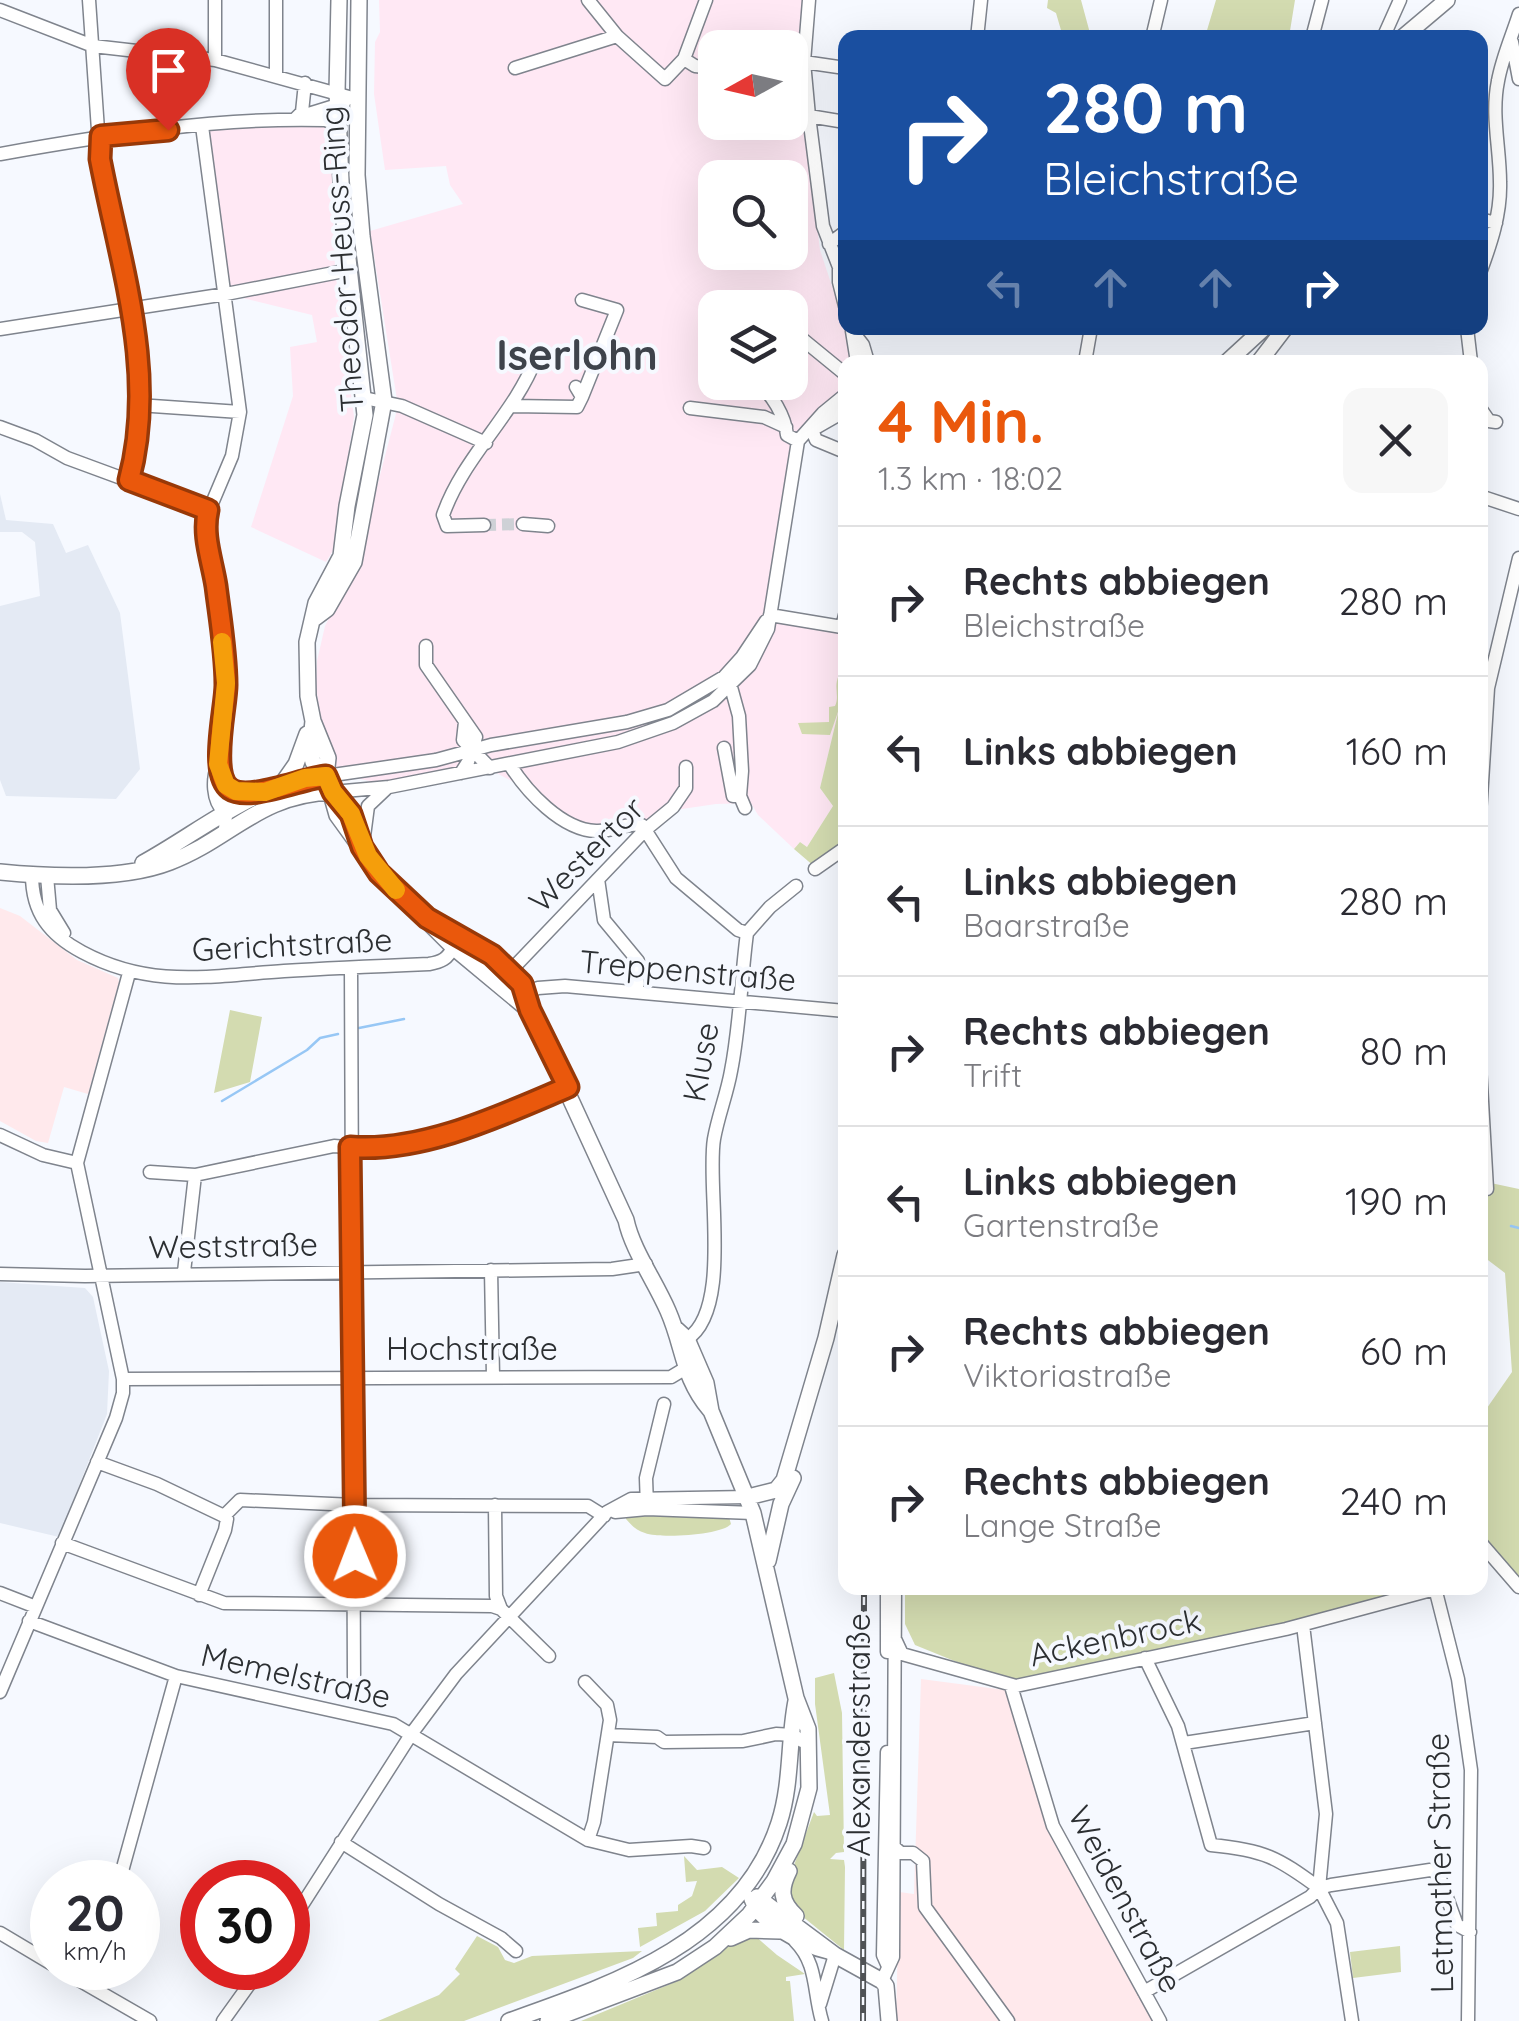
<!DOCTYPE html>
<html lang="de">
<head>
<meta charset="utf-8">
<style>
	:root { --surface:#fff; --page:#f7f7f7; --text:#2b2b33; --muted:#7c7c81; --line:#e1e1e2; --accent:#ea580c }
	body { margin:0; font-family:Quicksand,sans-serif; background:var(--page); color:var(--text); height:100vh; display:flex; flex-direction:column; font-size:38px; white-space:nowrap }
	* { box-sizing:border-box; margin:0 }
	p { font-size:32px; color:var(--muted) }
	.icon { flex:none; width:55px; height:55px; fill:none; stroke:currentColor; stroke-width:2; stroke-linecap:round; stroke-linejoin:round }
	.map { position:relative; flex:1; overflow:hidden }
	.sheet { position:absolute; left:838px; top:355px; width:650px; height:1240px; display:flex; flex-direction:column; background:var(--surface); border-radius:20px; box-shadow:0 10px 40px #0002 }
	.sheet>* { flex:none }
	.top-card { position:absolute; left:838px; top:30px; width:650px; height:305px; border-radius:20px; box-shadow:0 10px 40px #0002; background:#1a4fa0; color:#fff; overflow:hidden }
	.needle { width:65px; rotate:262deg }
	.fabs { position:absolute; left:698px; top:30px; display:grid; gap:20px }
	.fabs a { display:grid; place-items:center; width:110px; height:110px; border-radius:20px; background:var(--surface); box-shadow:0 10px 40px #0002; font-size:50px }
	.speed { position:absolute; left:30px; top:1860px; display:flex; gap:20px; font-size:50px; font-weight:700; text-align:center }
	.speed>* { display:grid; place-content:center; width:130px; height:130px; border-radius:50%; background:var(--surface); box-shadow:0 10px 40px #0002; line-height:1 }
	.speed small { font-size:25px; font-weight:400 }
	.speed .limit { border:15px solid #d22; background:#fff; color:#111 }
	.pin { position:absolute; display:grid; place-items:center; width:85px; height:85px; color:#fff; margin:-102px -42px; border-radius:50% 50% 50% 0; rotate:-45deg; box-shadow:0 0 10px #0007 }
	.pin .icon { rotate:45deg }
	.me { position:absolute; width:110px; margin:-55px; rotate:359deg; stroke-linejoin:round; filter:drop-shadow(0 0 8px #0008) }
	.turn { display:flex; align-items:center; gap:35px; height:210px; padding:0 40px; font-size:45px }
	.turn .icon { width:130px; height:130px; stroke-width:2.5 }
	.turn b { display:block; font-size:70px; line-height:85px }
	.lanes { display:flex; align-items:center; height:95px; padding:0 40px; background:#0003; justify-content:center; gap:50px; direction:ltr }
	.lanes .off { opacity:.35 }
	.round { display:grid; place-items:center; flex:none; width:105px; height:105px; border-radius:20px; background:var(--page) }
	.headline { display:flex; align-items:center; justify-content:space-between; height:170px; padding:0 40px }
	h1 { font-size:60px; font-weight:800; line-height:75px; color:var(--accent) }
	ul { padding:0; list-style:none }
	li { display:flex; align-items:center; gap:30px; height:150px; padding:0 40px; border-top:2px solid var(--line) }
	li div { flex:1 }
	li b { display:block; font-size:38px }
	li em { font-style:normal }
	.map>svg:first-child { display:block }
	.commercial { fill:#ffe8f4; fill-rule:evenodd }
	.industrial { fill:#ffe9ec }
	.built { fill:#e4eaf4 }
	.green { fill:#d3dbb0 }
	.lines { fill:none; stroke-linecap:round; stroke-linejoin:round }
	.stream { stroke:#97c7f5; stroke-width:2.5 }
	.minor-tunnel { stroke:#ced1d6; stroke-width:12; stroke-dasharray:12 6; stroke-linecap:butt }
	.minor-casing { stroke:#7f848d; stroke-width:15 }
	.major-casing { stroke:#7f848d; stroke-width:18 }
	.minor { stroke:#fff; stroke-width:12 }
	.major { stroke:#fff; stroke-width:15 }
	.rail-casing { stroke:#4f5255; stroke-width:6 }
	.rail { stroke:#f6f9ff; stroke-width:2.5; stroke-dasharray:8; stroke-linecap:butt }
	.route-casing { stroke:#983908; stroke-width:25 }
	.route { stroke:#ea580c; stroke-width:18 }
	.slow { stroke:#f59e0b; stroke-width:18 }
	.labels { text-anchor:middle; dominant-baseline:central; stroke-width:8; stroke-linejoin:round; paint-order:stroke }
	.street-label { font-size:32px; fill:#2c2f32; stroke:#f6f9ff }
	.district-label { font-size:42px; font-weight:bold; fill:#3e434b; stroke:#f6f9ff }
</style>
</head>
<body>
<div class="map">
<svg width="1519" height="2021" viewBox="0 0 1519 2021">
	<rect width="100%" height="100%" fill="#f6f9ff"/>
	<path class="commercial" d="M379,0H803L797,68L820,250L857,362H845V397L797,440L769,607L845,632V685L820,788L833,806L807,847L800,842L794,849L758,815L751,803L716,804L675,810L645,830L579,828L519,785L478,763L379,783L333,773L323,733L316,687L317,661L325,626L357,564L398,406L370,231L463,204L450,185L446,166L385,170L374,94L375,42L380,32ZM715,48H790V122H715ZM715,178H790V252H715ZM715,308H790V382H715Z
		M330,122L335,270L354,417L334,549L326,562L251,527L293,396L290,347L317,342L312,315L230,295L204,129Z"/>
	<path class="industrial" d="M0,908L20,916L77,960L118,978L119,982L88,1094L64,1087L48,1143L36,1141L0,1121Z
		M921,1679L1005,1690L1040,1802L1160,2021H896L899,1892L914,1894Z"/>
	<path class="built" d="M0,494L6,520L53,524L66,553L88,545L120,613L140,769L116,799L6,796L0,780V606L40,596L35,542L22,532H0Z
		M0,1282L85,1288L93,1297L109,1371L107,1414L59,1537L0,1523Z"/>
	<path class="green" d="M1048,0H1081L1091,37H1063L1056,13L1047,8Z
		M1216,0H1295L1289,37H1205Z
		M839,675L845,676V846L815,867L794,849L800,842L807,847L833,806L820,788L839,709L830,735L802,734L798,723L829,722V707L835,706C840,696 833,687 839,675Z
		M230,1010L262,1017L250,1082L214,1093Z
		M1480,1178L1486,1182L1519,1189V1579L1480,1536V1418L1512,1372L1505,1273L1480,1254Z
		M639,1514L729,1517L731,1524C722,1535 660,1539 645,1533C637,1531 631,1525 626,1519V1516Z
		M905,1588H1384L1387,1600L1011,1684L915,1645L905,1624Z
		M834,1673L842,1713L844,1852L836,1853L830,1859L844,1860L845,1867L844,1950L792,1908L785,1889L814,1812L817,1816L830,1815L815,1704V1678Z
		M684,1856L697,1870L722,1867L739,1878L705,1911L640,1947L638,1928L657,1926L656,1913L678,1911V1905L692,1896L697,1881L686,1882Z
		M753,1934L777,1955L805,1974L786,1977V1981H790L794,2021H581L680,1980L736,1939Z
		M477,1936L498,1947L505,1960L514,1963L532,1956L642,1951L633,1958L464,2021H378L439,1995L460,1974L455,1969Z
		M1400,1946L1401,1972L1353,1978L1350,1952Z"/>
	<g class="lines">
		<path class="stream" d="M359,1028L404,1019
			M222,1101L307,1050L320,1038L338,1034
			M1511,1226L1519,1228"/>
		<path class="minor-tunnel" d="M484,525L523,524"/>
		<defs>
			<path id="minor" d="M89,0L100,159L138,340V434L129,480
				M588,0L617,36L665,79L684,59L706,0
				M809,0L804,62L809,116L823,226L839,267V282L845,306
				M0,10L93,46L215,60L356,99
				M977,38L981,0
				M1152,38L1161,0
				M1312,38L1322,0
				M1383,38L1400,0
				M1512,42L1519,79
				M684,59L695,66L715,68
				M215,60V0
				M804,62L845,68
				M515,68L617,36
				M276,74V0
				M302,116L344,103
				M809,116L845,122
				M296,118L302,112L305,83
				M202,126L240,412L232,456L205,520L226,683L218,764C212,779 212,800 224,812
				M0,154C107,135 217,117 325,120L333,123L340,132
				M1480,219L1496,223
				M829,244L845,232
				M1480,273C1491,243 1501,214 1500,182C1500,148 1491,115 1498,81C1502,58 1512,36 1519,14
				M1467,328L1471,362
				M0,329L226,294L349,270
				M790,329L845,374
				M852,331L863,345L868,362
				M852,331L857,362
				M1085,362L1091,328
				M757,382C772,394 785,416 787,435L798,441
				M582,397L617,310L582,300
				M364,398L402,406L486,443
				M138,405L240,412
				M512,406L577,407L582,397L576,387
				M690,408L764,417L786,427
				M1480,408L1489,421L1496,422
				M0,427L35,440L67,458L208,510
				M812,430L816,440L845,452
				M810,431L845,411
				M1480,496L1519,509
				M523,524L548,526
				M484,525L447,526L443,515C463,457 514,415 536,358
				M770,615L842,627L845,615
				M426,646V665L476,737L468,762L461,773
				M731,687L739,716L742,771L740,796
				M465,722L463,740L490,768
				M724,748L733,796H740L745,808
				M510,765C527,792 562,830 596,831C612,832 628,822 642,825L676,878L738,930L747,933
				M220,771L227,798L225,830
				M326,776L436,760L491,745L627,722L668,710L724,677L742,657L766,621
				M223,780L235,791L263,792
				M333,792L389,787L618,742L673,723L713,701L750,665L768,629L798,441L823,413L845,395
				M1480,814L1488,688L1519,558
				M363,844L368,806L387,788
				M815,869L845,848
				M32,875C32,913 50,935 82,952C151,989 209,976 284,971C332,968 380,966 429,964C441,962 448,959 453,947H463L482,956
				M47,876L50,910L64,933
				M598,879L604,920L638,961L637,992
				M747,933L770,907L796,886
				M351,968L354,1679
				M507,970L518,963L645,830L673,807L686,788V767
				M527,993L538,988L565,986L845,1011
				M1480,1066L1487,1189
				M0,1135L43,1155L77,1163
				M150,1172L195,1175L334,1146L358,1148L418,1141L503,1115L568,1087
				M491,1270L493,1376
				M184,1272L195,1175
				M0,1274L85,1276L612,1269L646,1264
				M687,1339C733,1310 706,1185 714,1139C718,1116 727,1094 731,1071C740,1026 741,978 747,933
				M123,1379L671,1377L686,1368H693
				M97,1462L157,1484L224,1516L240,1500L354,1505L588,1506L604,1516
				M495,1505L496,1596L501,1609
				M647,1507L646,1478L664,1404
				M615,1512L647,1509L753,1513
				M1480,1542L1519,1587
				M62,1543L224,1603L492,1606L501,1609L549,1656
				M887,1588V1652
				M1435,1588L1458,1679L1471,1770L1468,2021
				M0,1593L36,1607
				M199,1595L225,1530L227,1519
				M29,1621L176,1676L393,1724L588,1840L629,1850L691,1846L704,1848
				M1303,1625L1326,1814L1319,1888L1337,1923L1352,2021
				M895,1639L902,1654L1016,1686L1286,1629L1435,1589
				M1145,1658L1178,1726L1211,1845C1264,1850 1277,1857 1319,1888
				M585,1682L607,1705L610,1720L594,1822L588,1840
				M1011,1686L1053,1826L1160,2021
				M0,1692L116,1418L123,1393V1379L77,1163L129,973
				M608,1735L657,1737L664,1742L743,1741L776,1734L793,1735L802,1741
				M1184,1743L1315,1723
				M887,1752L883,1955L887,1964
				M341,1842L439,1904L501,1938L516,1951
				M894,1847L901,1853H913L923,1861L925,1907L1008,2021
				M119,1882L176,1676
				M288,1927L412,1733L456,1674L607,1512L631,1499L748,1497
				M0,1933L52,1964
				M795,1941C818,1964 813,1991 822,2021
				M58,1968L150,2021
				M882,1981L893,1957L895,1588
				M1144,1992L1310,1897L1319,1888L1331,1885L1430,1870L1438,1873L1457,1925L1470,1932
				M820,2004L835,1955
				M223,2021L261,1968"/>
			<path id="major" d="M1402,38L1447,0
				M1227,362L1264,328
				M1259,362L1285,328
				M315,618L327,609L354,562L384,401L362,236L357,175L359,0
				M313,721L310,750L313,762L326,776L337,815L379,873L453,947L530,1011
				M326,776L328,758L313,721L308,696L307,642L316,603L341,556L347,506L365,415L342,203L337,92L339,0
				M282,784L296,764L307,734
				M333,792L349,809L358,835
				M143,863C203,830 255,783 326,776
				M0,872C50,877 124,880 170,862C231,839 259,794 333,792
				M427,918C467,939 520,962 530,1011L626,1220C632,1249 655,1281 668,1311C684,1347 682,1377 710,1410
				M748,1497L776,1490L784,1480L826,1338L845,1255
				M768,1561L781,1504L793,1478
				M789,1871C780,1889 780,1901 796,1916
				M757,1897L835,1955L882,1981L886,1986L889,2021
				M752,1899C759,1922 805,1946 828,1951
				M731,1938L749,1930L780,1931
				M509,2021C614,1984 741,1941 779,1823C792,1783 788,1742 796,1701
				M548,2021L677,1972L715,1947L749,1915L774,1881L794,1844L809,1788L808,1729L796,1698L753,1513L711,1411L706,1383L687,1339L675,1328"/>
		</defs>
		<use href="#minor" class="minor-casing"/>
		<use href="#major" class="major-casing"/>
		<use href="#minor" class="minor"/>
		<use href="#major" class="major"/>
		<defs>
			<path id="rail" d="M863,2021L864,1588"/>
		</defs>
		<use href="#rail" class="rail-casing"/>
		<use href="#rail" class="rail"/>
	</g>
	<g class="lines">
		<defs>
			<path id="route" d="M168,130L101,136L100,159C120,264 158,373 129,480L208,510C202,536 212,560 216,586C220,618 226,653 226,685C226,708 209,774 230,789C249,802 303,778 326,776L333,792L351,814L362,847L379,873L427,918L492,955L522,984L530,1010L568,1087C502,1115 422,1153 350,1147L355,1556"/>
		</defs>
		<use href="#route" class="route-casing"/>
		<use href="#route" class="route"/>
		<path class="slow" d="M222,642L226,683L218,764L226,785L236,791L265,792L305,778L326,776L333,792L351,814L368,856L396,890"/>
	</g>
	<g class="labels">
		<g class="street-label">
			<text transform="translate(341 259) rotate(-94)">Theodor-Heuss-Ring</text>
			<text transform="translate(586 854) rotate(-45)">Westertor</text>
			<text transform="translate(292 944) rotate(-3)">Gerichtstraße</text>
			<text transform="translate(688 970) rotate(5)">Treppenstraße</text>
			<text transform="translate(700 1062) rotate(-80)">Kluse</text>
			<text transform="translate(233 1245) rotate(-1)">Weststraße</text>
			<text x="472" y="1348">Hochstraße</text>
			<text transform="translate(1115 1637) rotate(-12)">Ackenbrock</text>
			<text transform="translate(296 1675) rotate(13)">Memelstraße</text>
			<text transform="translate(858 1735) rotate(-90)">Alexanderstraße</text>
			<text transform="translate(1439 1863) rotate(-91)">Letmather Straße</text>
			<text transform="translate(1126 1899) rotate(62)">Weidenstraße</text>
		</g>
		<g class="district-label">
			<text x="577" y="354">Iserlohn</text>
		</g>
	</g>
</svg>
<div class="fabs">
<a><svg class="needle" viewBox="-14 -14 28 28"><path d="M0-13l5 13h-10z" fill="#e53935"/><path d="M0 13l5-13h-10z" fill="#7c7c81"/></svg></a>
<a><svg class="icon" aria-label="search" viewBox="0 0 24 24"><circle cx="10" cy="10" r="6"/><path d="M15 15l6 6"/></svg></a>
<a><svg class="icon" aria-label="layers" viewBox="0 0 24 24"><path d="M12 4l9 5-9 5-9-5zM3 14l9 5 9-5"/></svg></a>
</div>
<div class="speed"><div>20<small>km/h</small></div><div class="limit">30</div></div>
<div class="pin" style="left:168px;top:130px;background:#d93025"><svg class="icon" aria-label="arrive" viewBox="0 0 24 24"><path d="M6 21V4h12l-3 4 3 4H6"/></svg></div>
<svg class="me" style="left:355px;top:1556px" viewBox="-20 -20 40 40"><circle r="17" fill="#ea580c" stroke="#fff" stroke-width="3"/><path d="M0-11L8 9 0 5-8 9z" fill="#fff"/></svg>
<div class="top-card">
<div class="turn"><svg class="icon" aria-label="right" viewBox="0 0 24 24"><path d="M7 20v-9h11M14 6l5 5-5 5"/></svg><div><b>280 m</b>Bleichstraße</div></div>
<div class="lanes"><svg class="icon off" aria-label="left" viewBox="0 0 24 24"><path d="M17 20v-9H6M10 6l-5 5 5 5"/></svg><svg class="icon off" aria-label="ahead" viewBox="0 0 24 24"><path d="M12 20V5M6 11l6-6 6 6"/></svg><svg class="icon off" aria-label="ahead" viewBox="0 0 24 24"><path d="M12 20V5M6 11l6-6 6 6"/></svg><svg class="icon" aria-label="right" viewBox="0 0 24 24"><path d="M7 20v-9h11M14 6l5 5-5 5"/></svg></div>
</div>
<section class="sheet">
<div class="headline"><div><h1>4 Min.</h1><p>1.3 km · 18:02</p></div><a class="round"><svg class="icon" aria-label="close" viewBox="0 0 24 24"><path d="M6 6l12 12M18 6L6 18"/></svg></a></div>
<ul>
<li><svg class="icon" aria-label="right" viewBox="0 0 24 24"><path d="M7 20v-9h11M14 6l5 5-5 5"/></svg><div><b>Rechts abbiegen</b><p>Bleichstraße</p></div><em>280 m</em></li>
<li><svg class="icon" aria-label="left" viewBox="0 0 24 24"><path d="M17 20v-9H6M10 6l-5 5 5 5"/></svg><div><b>Links abbiegen</b></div><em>160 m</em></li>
<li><svg class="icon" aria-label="left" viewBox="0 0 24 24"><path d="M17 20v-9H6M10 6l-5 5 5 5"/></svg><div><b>Links abbiegen</b><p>Baarstraße</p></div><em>280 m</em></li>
<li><svg class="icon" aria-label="right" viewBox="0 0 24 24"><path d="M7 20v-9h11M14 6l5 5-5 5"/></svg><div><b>Rechts abbiegen</b><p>Trift</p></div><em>80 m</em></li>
<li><svg class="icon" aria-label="left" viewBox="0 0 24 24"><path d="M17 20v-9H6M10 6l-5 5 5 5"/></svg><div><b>Links abbiegen</b><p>Gartenstraße</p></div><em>190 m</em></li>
<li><svg class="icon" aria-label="right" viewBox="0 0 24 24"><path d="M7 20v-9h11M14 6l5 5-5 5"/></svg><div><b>Rechts abbiegen</b><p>Viktoriastraße</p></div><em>60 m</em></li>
<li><svg class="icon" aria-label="right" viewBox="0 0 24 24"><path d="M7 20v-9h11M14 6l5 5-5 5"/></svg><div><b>Rechts abbiegen</b><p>Lange Straße</p></div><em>240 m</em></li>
</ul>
</section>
</div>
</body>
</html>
